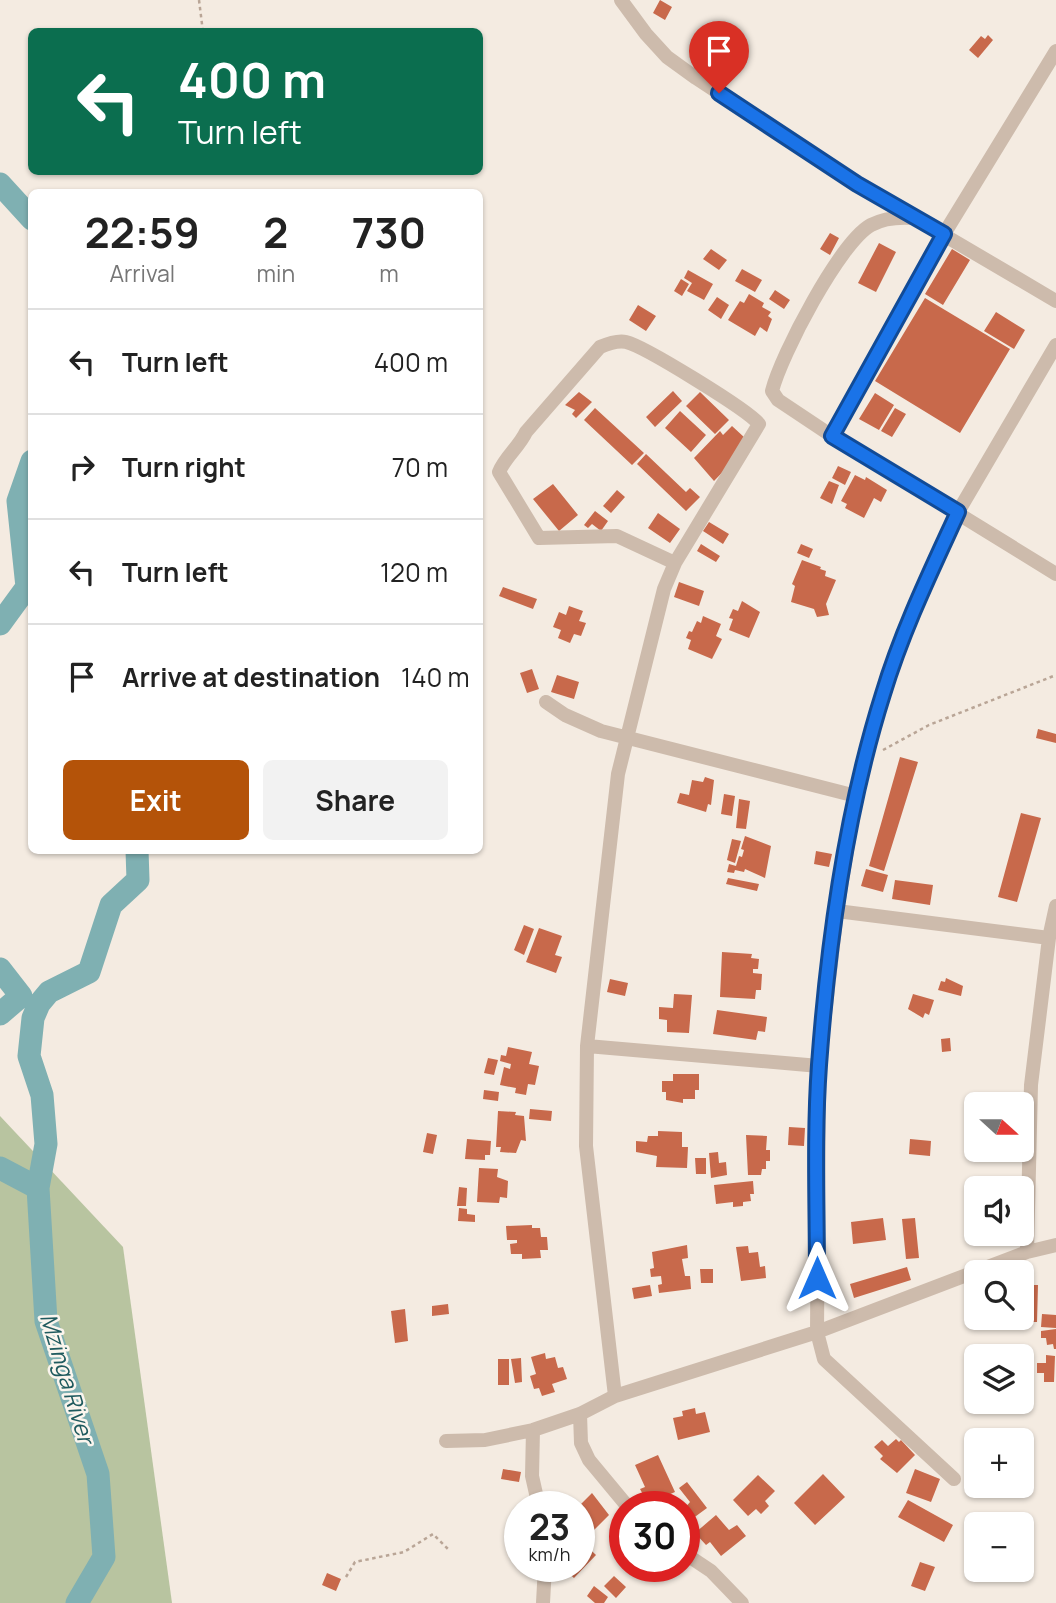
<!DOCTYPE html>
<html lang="en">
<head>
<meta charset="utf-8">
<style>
	:root { --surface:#fff; --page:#f2f2f2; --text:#222; --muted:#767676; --line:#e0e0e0; --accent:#b45309 }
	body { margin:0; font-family:Manrope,sans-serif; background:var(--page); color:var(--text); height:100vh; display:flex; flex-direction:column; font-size:26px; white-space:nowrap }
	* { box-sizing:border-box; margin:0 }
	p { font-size:23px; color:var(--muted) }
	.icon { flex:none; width:38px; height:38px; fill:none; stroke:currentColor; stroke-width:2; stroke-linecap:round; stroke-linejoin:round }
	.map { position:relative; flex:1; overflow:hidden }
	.sheet { position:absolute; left:28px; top:189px; width:455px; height:665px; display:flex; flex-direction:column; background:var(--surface); border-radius:10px; box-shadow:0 2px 5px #0004 }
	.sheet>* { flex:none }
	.guide { position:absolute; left:28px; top:28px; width:455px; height:147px; border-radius:10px; box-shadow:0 2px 5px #0004; background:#0b6e4f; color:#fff; overflow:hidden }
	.needle { width:46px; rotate:111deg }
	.fabs { position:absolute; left:964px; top:1092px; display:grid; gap:14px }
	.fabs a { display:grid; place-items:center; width:70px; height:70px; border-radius:10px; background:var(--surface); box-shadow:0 2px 5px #0004; font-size:35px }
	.speed { position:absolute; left:504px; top:1491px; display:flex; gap:14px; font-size:35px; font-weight:700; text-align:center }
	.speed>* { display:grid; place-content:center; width:91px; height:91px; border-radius:50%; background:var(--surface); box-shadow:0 2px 5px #0004; line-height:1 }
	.speed small { font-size:18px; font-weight:400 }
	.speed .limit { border:10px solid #d22; background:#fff; color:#111 }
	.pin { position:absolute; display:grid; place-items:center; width:60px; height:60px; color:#fff; margin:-72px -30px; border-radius:50% 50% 50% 0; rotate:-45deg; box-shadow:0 0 7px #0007 }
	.pin .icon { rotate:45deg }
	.me { position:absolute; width:77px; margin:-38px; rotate:0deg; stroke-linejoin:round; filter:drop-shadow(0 0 5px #0008) }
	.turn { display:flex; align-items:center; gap:24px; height:147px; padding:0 35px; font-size:32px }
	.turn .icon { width:91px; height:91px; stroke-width:2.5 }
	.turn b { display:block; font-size:49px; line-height:60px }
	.eta { display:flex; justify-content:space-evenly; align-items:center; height:119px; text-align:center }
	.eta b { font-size:42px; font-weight:700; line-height:49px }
	.primary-button { display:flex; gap:14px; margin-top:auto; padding:14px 35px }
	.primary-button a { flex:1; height:80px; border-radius:10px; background:var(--accent); color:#fff; font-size:28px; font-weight:700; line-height:80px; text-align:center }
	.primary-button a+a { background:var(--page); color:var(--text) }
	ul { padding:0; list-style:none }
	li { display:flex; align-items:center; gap:21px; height:105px; padding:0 35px; border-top:2px solid var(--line) }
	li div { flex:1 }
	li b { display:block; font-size:26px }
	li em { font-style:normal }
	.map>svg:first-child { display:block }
	.green { fill:#b8c4a0 }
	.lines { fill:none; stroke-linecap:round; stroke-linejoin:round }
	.river { stroke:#7fb0b2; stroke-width:23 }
	.building { fill:#c8694b }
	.path { stroke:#b9a596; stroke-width:2.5; stroke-dasharray:3.5 3.5; stroke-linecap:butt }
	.minor { stroke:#cdbbac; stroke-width:14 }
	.route-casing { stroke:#114b97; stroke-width:18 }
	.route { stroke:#1a73e8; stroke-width:12 }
	.labels { text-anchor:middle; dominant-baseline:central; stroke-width:5; stroke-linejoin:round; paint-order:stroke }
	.water-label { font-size:23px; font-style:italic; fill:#1f5a5e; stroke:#fbf5ee }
</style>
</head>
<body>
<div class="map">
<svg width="1056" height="1603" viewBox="0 0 1056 1603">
	<rect width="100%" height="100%" fill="#f4ebe1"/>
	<path class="green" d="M0,1116L123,1247L172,1603H0Z"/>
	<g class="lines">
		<path class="river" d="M0,184L32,219
			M0,624L27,587L18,501L32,461
			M0,969L21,996L0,1014
			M0,1168L38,1188L46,1321L98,1474L104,1557L77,1603
			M38,1188L46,1144L42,1095L29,1056L33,1018L39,1004L49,992L89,972L111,905L138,880L137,850"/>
	</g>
	<path class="building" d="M660,0L672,7L665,20L653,13Z
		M988,35L993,40L978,58L969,50L981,36L985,39Z
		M830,233L839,238L830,255L820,249Z
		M879,243L896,252L876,292L858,283Z
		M711,249L727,260L719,270L703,259Z
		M952,249L970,260L943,305L925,294Z
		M742,269L762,280L755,292L735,281Z
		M688,270L713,284L704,300L687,291L692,283L684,278Z
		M681,279L689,284L682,296L674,291Z
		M775,290L790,300L784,309L769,299Z
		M749,294L764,303L762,307L771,312L768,316L772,319L767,332L760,327L755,336L728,320L740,301L744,303Z
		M717,297L729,305L721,319L708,310Z
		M925,298L1010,349L960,433L875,381Z
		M638,305L656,316L646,331L629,320Z
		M996,312L1025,330L1014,349L984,331Z
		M673,391L682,401L655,427L646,417Z
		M579,392L592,402L576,418L572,414L575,410L565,405Z
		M700,392L729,420L715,434L686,406Z
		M875,393L894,405L879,430L859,419Z
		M595,408L644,453L632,465L584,420Z
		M895,408L906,414L892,437L881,431Z
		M680,411L706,435L691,452L665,428Z
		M732,426L745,438L741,453L714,481L694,458L720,431L723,435Z
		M646,454L686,492L690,488L700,497L686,511L637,464Z
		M838,466L851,472L845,485L832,478Z
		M855,475L865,480L866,477L887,490L881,502L874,498L864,518L845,508L847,504L841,501Z
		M829,481L839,485L832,504L820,498Z
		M553,484L578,515L559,531L533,499Z
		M617,490L625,497L611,513L603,506Z
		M595,511L608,521L601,531L592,524L588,528L584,525Z
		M658,513L680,529L670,543L648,528Z
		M709,522L729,534L723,544L703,531Z
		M701,544L720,556L716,562L697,551Z
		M801,544L813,549L809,558L797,553Z
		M802,560L821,567L820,569L826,571L825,576L836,580L826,604L829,615L817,617L814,609L791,602L795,586L792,584Z
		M679,582L704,591L699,606L674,597Z
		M503,587L537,599L533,609L499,596Z
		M742,601L760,612L749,638L729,630L733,619L729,618L733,609L738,611Z
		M569,606L583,611L579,621L586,623L581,636L574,634L570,643L558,638L561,630L553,627L559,612L566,615Z
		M703,616L721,624L716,636L722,639L712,659L688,649L691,640L686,638L689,631L692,632L697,621L701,623Z
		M532,669L539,689L527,693L520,673Z
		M557,675L579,682L574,699L551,692Z
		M1038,729L1056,734V743L1036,738Z
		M900,757L918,762L884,871L869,866Z
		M705,777L714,780L711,805L708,804L706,812L677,803L680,793L689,795L692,780L703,782Z
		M724,794L735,796L732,816L721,814Z
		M739,799L750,801L746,829L736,828Z
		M1021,813L1041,818L1017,902L998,897Z
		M745,836L771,846L765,878L745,869L744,872L735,870L734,873L727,872L729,864L736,866L739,856L742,857L744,850L741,849Z
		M732,839L741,841L735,863L727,860Z
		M816,851L832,854L829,867L814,864Z
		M866,869L888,875L883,892L861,886Z
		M728,878L759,884L757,891L726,884Z
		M895,880L933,885L930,905L892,899Z
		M524,925L534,929L524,955L514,950Z
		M539,928L562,936L555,955L562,957L556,973L526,962Z
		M722,952L752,954L751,958L759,959L758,969H753V973L762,974L761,990H756L755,999L720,997Z
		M946,978L963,986L961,996L938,990L941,981L945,982Z
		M610,979L628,983L625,996L607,992Z
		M674,994L692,995L689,1033L667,1032V1020L659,1019V1007L673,1008Z
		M913,994L934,1000L929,1015L925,1013L923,1018L908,1009Z
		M717,1010L767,1017L765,1032L758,1031L756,1040L713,1034Z
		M950,1038L951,1051L942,1052L941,1039Z
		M508,1047L532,1052L529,1064L539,1066L535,1085L528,1084L526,1095L515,1093L516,1088L500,1085L504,1067L510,1069L511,1064L500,1061L501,1055L506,1056Z
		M488,1058L498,1060L494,1075L484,1073Z
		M673,1074H699V1090H695V1099H683V1103L666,1100V1092H662V1081H673Z
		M484,1090L499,1092L498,1101L483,1099Z
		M530,1109L552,1111L551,1121L529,1119Z
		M498,1111L516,1112L515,1115L524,1116L526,1141L521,1140L516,1153L500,1152L501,1147H496Z
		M789,1127L805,1128L804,1146L788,1145Z
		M658,1131L682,1132V1147H688L687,1168L656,1167L657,1156L636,1152V1141L647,1142L648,1136H658Z
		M427,1133L437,1135L433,1154L423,1152Z
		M746,1135L767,1136L766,1150H770V1161H766V1169H762L761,1175H748Z
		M467,1139L491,1141L490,1155H485V1160L465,1159Z
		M910,1139L931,1141L930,1156L909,1154Z
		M718,1152L719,1163L726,1162L727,1175L711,1178L709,1153Z
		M695,1158H706V1174H696Z
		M479,1168L498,1169L497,1177L508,1181L507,1198L500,1197L499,1203L477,1202Z
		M753,1181L754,1194H750L751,1201L743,1202V1206L733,1207V1202L716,1204L714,1185Z
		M459,1187L467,1188L466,1206H457Z
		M459,1208L467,1209V1214L475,1215V1222L458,1221Z
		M883,1218L886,1240L853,1244L851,1222Z
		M915,1218L919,1258L906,1259L902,1219Z
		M532,1225V1228H540L541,1237H547L548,1250H540L541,1258L522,1259V1254H511L510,1244L517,1243V1240H507L506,1226Z
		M687,1245L688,1258L682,1259L685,1276H690L691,1289L659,1293L658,1285L662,1284L661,1276L651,1277L650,1269L654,1268L652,1252Z
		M748,1246L749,1253L758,1252L760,1267L765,1266L766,1278L741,1281L736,1247Z
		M907,1267L911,1280L854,1298L850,1284Z
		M700,1269H713V1283H701Z
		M650,1285L652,1296L634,1299L632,1288Z
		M1026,1285H1038L1037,1322H1030V1318H1025Z
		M448,1304L449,1314L432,1316V1306Z
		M405,1309L408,1341L395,1343L391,1311Z
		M1042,1314L1056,1315V1328L1041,1327Z
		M1056,1329V1349H1054L1053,1344L1047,1345L1046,1338H1041V1331Z
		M545,1353L546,1359L555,1357L558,1368L563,1367L567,1379L552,1384L555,1392L542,1396L539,1388L534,1389L530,1376L536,1374L531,1357Z
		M1046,1355L1055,1356L1054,1382H1044V1373H1037V1363H1046Z
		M521,1358L522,1382L515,1383L511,1359Z
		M498,1359H509V1385H498Z
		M695,1408L696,1414L705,1412L710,1432L678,1440L673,1418L683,1416L682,1411Z
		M896,1439L899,1442L901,1440L915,1455L897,1473L880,1459L883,1456L874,1447L882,1440L888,1446Z
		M658,1455L675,1492L652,1502L650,1498L646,1500L640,1489L645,1487L635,1465Z
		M503,1469L521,1472L519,1482L501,1479Z
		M915,1469L940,1479L931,1502L906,1493Z
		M823,1474L845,1497L815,1525L794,1503Z
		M758,1475L775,1491L765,1501L769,1506L761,1514L756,1509L748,1516L733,1500Z
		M687,1482L707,1508L692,1519L684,1509L690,1502L679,1488Z
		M592,1493L609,1515L593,1531L587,1526L584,1529L579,1524V1506Z
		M908,1500L953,1525L944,1542L898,1517Z
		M716,1515L729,1530L737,1525L746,1536L721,1556L710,1542L706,1545L695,1533Z
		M579,1539L596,1555L574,1578L561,1566H579Z
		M920,1562L935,1567L925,1591L911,1586Z
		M327,1573L341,1579L336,1591L322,1585Z
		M614,1576L626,1587L616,1598L604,1586Z
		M594,1586L608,1597L604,1603H595L587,1596Z"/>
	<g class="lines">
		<path class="path" d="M199,0L203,32
			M883,750L929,725L1056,675
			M346,1577L355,1562L404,1552L433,1534L450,1551"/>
		<path class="minor" d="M621,0L646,34L667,57L696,78L857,184L1056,301
			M1056,51L944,234L832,436L1056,574
			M832,436L778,400L772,391C781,355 840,242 871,225C884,218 899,217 913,218
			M546,702L565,715L601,731L856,796
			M837,911L1049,938
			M587,1046L819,1066
			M1027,1252L1031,1085L1049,938L1056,906
			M615,1396L586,1146L587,1046L618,774L664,589L675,563L759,424C748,410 644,346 626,342C617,340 607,344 600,347L526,432C519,447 505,457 499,472L539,538L617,536L675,563
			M580,1414L581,1443L589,1460L628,1507
			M533,1430L532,1476L539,1507
			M446,1441L485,1440L533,1430L580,1414L615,1396L817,1332L1027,1252L1056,1245
			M954,1479L824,1359L817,1332L819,1066L837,911L856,796L883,693L921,593L958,512L1056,345
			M684,1553L711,1571L742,1603
			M543,1603L545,1566"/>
	</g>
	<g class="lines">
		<defs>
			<path id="route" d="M719,93L857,184L944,234L832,436L958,512C931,571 902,631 883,694C846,811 828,943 819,1065C814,1135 817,1207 817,1278"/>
		</defs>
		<use href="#route" class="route-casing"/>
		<use href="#route" class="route"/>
	</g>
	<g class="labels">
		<g class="water-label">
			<text transform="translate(68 1378) rotate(73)">Mzinga River</text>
		</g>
	</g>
</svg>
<div class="fabs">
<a><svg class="needle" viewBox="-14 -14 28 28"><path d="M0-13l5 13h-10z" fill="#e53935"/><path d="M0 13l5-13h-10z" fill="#767676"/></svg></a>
<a><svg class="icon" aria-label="sound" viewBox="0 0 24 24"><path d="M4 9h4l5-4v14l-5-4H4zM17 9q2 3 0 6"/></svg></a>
<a><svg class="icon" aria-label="search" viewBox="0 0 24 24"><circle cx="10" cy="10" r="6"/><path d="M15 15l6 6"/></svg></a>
<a><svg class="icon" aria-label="layers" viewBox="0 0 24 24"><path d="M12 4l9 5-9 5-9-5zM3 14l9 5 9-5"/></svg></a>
<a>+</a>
<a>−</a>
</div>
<div class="speed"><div>23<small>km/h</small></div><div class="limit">30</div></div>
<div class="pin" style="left:719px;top:93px;background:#d93025"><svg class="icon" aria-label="arrive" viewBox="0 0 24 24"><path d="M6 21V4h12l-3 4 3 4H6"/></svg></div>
<svg class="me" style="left:817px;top:1278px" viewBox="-20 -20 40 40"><path d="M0-17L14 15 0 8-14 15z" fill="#1a73e8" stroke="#fff" stroke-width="4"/></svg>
<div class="guide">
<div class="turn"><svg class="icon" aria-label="left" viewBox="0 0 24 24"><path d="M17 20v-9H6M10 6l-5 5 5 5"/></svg><div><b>400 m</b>Turn left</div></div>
</div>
<section class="sheet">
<div class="eta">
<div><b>22:59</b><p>Arrival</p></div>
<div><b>2</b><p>min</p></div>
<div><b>730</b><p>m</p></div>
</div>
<ul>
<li><svg class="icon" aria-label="left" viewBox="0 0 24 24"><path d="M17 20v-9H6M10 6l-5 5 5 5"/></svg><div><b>Turn left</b></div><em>400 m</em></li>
<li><svg class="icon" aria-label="right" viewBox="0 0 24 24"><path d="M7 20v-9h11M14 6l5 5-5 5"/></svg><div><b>Turn right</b></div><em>70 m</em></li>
<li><svg class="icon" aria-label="left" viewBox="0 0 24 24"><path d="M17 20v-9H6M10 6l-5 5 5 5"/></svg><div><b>Turn left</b></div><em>120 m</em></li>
<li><svg class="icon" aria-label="arrive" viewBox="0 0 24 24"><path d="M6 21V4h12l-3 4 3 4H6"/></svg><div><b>Arrive at destination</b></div><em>140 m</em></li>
</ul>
<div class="primary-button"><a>Exit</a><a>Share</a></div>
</section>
</div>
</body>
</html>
